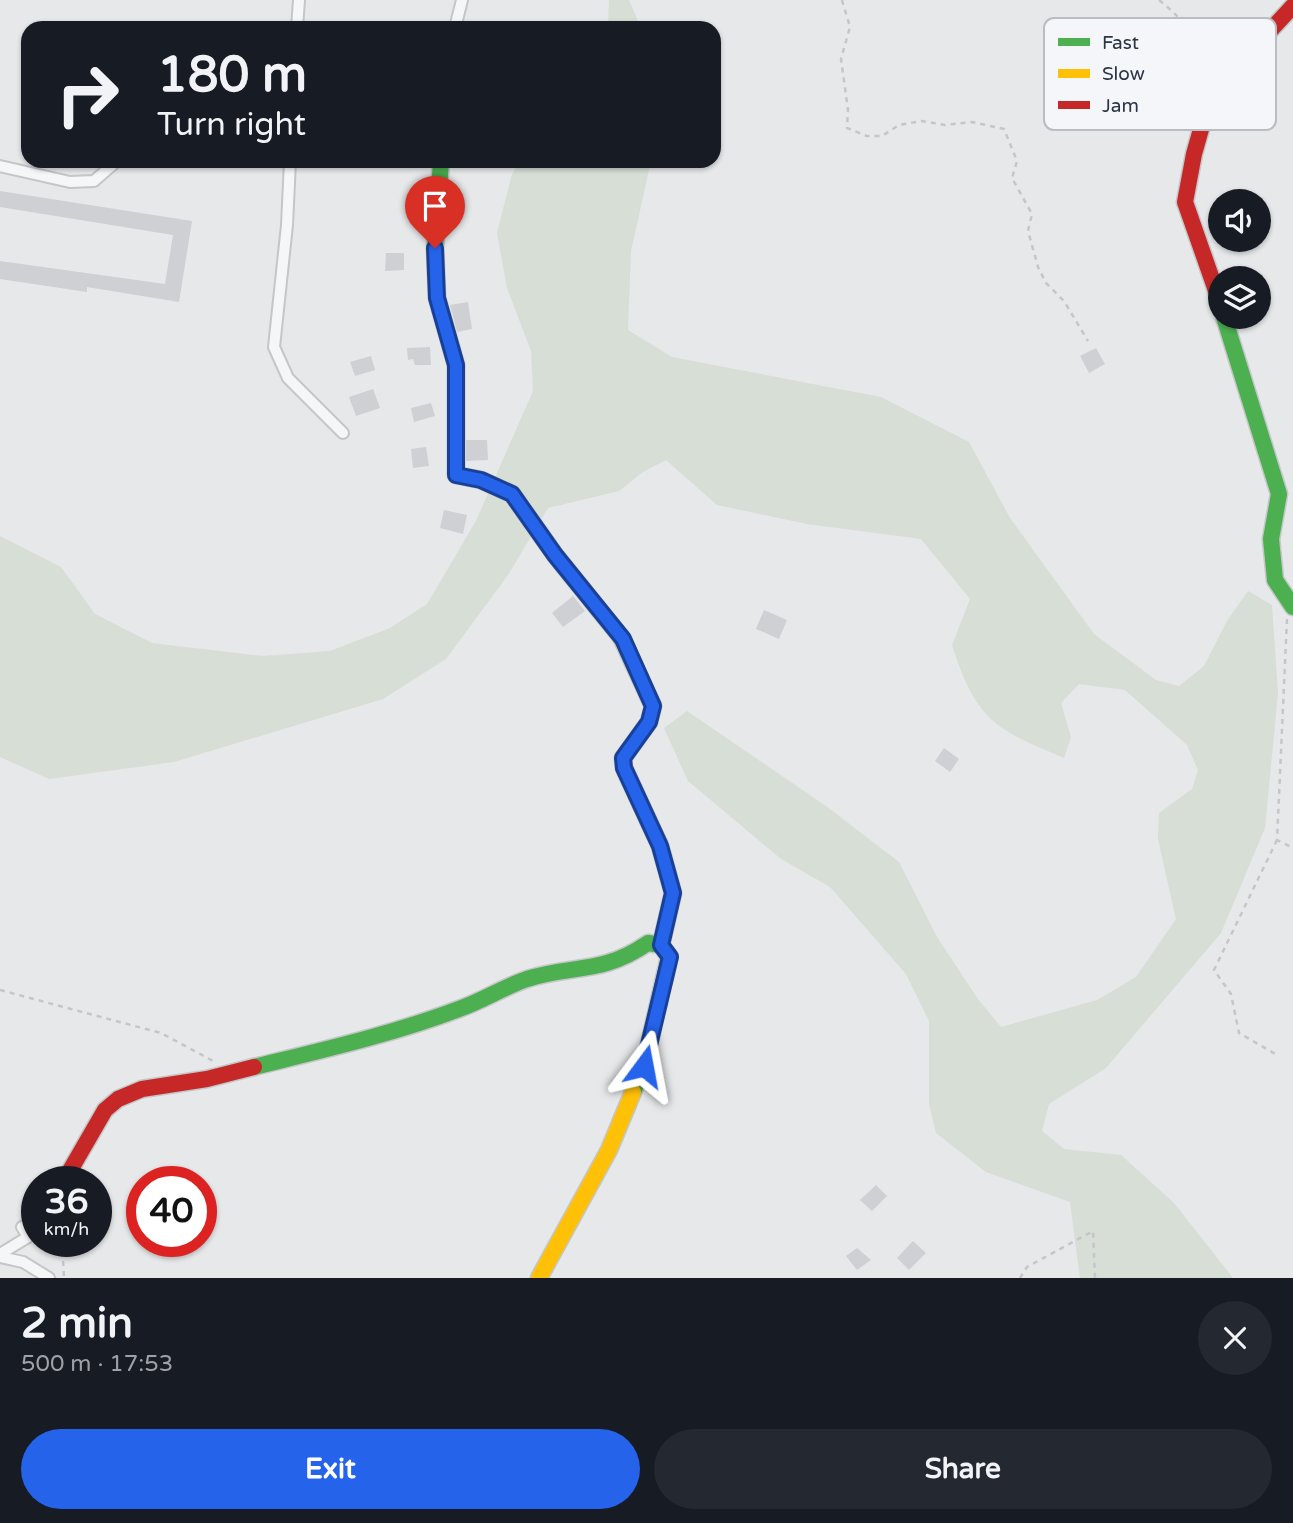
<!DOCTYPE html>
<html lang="en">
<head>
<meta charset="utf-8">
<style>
	:root { --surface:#171b24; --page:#242831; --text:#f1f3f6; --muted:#9ea1a6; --accent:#2563eb }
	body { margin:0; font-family:"Varela Round",sans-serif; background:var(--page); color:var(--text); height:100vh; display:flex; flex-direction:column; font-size:26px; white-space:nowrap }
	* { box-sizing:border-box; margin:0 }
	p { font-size:23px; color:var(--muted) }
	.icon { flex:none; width:38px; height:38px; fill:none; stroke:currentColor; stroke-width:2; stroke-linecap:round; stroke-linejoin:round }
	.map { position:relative; height:1278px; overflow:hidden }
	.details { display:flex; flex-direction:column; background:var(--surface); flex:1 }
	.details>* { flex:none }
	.banner { position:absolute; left:21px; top:21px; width:700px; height:147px; border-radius:21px; box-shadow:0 2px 5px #0004; background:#171b24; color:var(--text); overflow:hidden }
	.tools { position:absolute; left:1208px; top:189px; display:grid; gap:14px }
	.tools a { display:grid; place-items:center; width:63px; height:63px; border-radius:50%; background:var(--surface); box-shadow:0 2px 5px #0004; font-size:35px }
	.speed { position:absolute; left:21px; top:1166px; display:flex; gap:14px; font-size:35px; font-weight:700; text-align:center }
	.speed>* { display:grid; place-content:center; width:91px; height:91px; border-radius:50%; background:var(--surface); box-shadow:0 2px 5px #0004; line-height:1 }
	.speed small { font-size:18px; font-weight:400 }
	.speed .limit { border:10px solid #d22; background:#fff; color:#111 }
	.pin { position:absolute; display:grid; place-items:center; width:60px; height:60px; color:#fff; margin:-72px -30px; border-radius:50% 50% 50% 0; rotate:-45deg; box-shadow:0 0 7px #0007 }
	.pin .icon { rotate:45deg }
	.me { position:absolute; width:77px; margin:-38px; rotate:13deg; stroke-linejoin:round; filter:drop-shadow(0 0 5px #0008) }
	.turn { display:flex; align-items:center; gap:24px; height:147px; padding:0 21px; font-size:32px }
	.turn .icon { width:91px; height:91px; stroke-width:2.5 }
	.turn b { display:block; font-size:49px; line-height:60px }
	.round { display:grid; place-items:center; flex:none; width:74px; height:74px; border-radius:37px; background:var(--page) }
	.headline { display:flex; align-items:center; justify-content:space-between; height:119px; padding:0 21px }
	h1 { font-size:42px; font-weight:700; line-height:52px }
	.cta { display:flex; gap:14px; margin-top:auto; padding:14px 21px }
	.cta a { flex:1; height:80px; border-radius:42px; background:var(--accent); color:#fff; font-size:28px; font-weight:700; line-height:80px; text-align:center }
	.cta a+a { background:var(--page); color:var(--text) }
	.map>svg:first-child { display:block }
	.green { fill:#d6ded6 }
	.building { fill:#ced0d3 }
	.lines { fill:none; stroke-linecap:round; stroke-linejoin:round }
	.street-casing { stroke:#c4c6c8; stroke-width:14 }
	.fast-casing { stroke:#c4c6c8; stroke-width:19 }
	.slow-casing { stroke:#c4c6c8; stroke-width:19 }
	.jam-casing { stroke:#c4c6c8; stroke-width:19 }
	.path { stroke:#c5c6ca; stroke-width:2.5; stroke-dasharray:5 5; stroke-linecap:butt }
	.street { stroke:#f5f6f7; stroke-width:10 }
	.fast { stroke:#4caf50; stroke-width:16 }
	.slow { stroke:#ffc107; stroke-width:16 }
	.jam { stroke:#c62828; stroke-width:16 }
	.route-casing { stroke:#184099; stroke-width:18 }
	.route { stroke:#2563eb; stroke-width:12 }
	.key { fill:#f4f6f9; stroke:#b8bcc3; stroke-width:2 }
	.key-label { font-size:19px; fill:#2b3445 }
</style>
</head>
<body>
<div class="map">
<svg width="1293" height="1278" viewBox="0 0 1293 1278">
	<rect width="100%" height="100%" fill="#e6e8ea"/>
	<path class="green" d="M609,0H629L641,28H608Z
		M520,161H651L631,251L628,330L672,357L881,397L969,442L1010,518L1094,634L1156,680L1179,686L1204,666L1227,621L1248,591L1272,605L1278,693L1265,828L1221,933L1106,1068L1049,1104L1042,1131L1064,1149L1121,1155L1174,1203L1233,1278H1080L1070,1202L986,1172L936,1133L929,1104V1021L906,974L830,887L781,859L688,781L664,728L687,711L826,806L899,862L937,937L978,999L1001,1027L1097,1000L1136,977L1176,919L1158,839L1159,813L1192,789L1198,770L1187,745L1125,690L1079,684L1061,703L1071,737L1064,758C994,729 976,720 952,645L970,599L921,539L807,524L717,505L666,460L643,472L619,491L548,508L508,575L446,659L383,699L174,762L49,779L0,757V536L61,567L95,614L152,643L263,656L330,651L390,628L427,604L476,521L533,391L531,351L507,288L497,233L512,174Z"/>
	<path class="building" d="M0,191L192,221L179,302L87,287V292L0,279V261L165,284L173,235L0,207Z
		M386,253H404V270L385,271Z
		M468,302L472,329L457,332L450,305Z
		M430,347L431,365H415L413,359L408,360L407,348Z
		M1096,348L1105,364L1089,373L1080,356Z
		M371,356L375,370L355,376L350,362Z
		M373,389L380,408L356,416L349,397Z
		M431,403L435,416L414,422L411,408Z
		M466,440H487L488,460L466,461Z
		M426,447L429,466L413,468L411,449Z
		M444,510L467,515L463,534L440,528Z
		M573,596L585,611L563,627L552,613Z
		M764,610L787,620L779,639L756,629Z
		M944,748L959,759L950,772L935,761Z
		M876,1185L887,1196L872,1211L860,1200Z
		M913,1241L926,1253L909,1270L897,1258Z
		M857,1248L871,1260L857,1270L846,1256Z"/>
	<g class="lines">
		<defs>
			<path id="street" d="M297,28L299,0
				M455,28L462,0
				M290,161L287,225L274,347L288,378L343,433
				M0,166L70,182L94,181L117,161
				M0,1254L28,1237L22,1227L37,1223
				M0,1257L23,1262L49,1278"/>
			<path id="fast" d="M441,161L435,248L437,298L456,365V475L481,480L512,494L555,555L621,637
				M1224,317L1279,494L1271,539L1275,580L1293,607
				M254,1067C323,1050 393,1034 459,1009C482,1001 504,987 527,979C575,964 601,975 648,943L661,945L669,957L644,1066L633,1092"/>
			<path id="slow" d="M621,637L653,706L649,722L623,758L624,768L660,846L673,893L661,945
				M539,1278L609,1150L633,1092"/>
			<path id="jam" d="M1220,302L1185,202L1194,154L1207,108L1228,76L1293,6
				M64,1181L105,1110L118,1099L142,1089L207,1079L254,1067"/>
		</defs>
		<use href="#street" class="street-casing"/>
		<use href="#fast" class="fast-casing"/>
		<use href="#slow" class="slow-casing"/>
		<use href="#jam" class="jam-casing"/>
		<path class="path" d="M842,0L850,27L841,59L848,110L847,128L867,136H882L899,125L922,121L945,125L972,122L1004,129L1017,161L1012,178L1032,214L1028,231L1038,267L1046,283L1064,301L1088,341
			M1159,0C1187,22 1200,43 1211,77
			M1287,619L1277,840L1293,848
			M1277,840L1214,970L1231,994L1239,1033L1277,1055
			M0,990L161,1033L215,1062
			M62,1241L64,1278
			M1020,1278L1027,1267L1093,1231L1095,1278"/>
		<use href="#street" class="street"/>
		<use href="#fast" class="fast"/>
		<use href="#slow" class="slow"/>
		<use href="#jam" class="jam"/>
	</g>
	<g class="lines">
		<defs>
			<path id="route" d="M435,248L437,298L456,365V475L481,480L512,494L555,555L623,639L653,706L649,722L623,758L624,768L660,846L673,893L661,945L670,957L644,1066"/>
		</defs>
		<use href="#route" class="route-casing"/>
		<use href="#route" class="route"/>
	</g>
	<rect x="1044" y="18" width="232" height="112" rx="10" class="key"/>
	<rect x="1058" y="38" width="32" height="8" fill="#4caf50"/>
	<rect x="1058" y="69" width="32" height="9" fill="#ffc107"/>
	<rect x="1058" y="101" width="32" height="8" fill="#c62828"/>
	<g class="key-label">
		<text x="1102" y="49">Fast</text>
		<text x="1102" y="80">Slow</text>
		<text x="1102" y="112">Jam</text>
	</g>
</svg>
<div class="tools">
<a><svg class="icon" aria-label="sound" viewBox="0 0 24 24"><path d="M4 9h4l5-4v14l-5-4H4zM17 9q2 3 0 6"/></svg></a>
<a><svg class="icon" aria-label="layers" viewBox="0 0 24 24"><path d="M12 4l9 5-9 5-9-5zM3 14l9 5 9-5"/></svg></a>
</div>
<div class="speed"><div>36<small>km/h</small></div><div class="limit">40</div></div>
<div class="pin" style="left:435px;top:248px;background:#d93025"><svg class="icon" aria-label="arrive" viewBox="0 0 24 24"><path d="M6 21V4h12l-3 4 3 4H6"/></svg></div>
<svg class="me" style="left:644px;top:1066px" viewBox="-20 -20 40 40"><path d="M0-17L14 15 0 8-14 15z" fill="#2563eb" stroke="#fff" stroke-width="4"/></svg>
<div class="banner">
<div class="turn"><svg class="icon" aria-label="right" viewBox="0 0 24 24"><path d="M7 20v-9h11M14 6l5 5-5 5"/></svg><div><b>180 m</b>Turn right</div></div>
</div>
</div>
<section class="details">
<div class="headline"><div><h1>2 min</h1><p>500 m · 17:53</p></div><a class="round"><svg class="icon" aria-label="close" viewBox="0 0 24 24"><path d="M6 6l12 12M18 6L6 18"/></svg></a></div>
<div class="cta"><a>Exit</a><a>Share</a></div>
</section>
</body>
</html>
